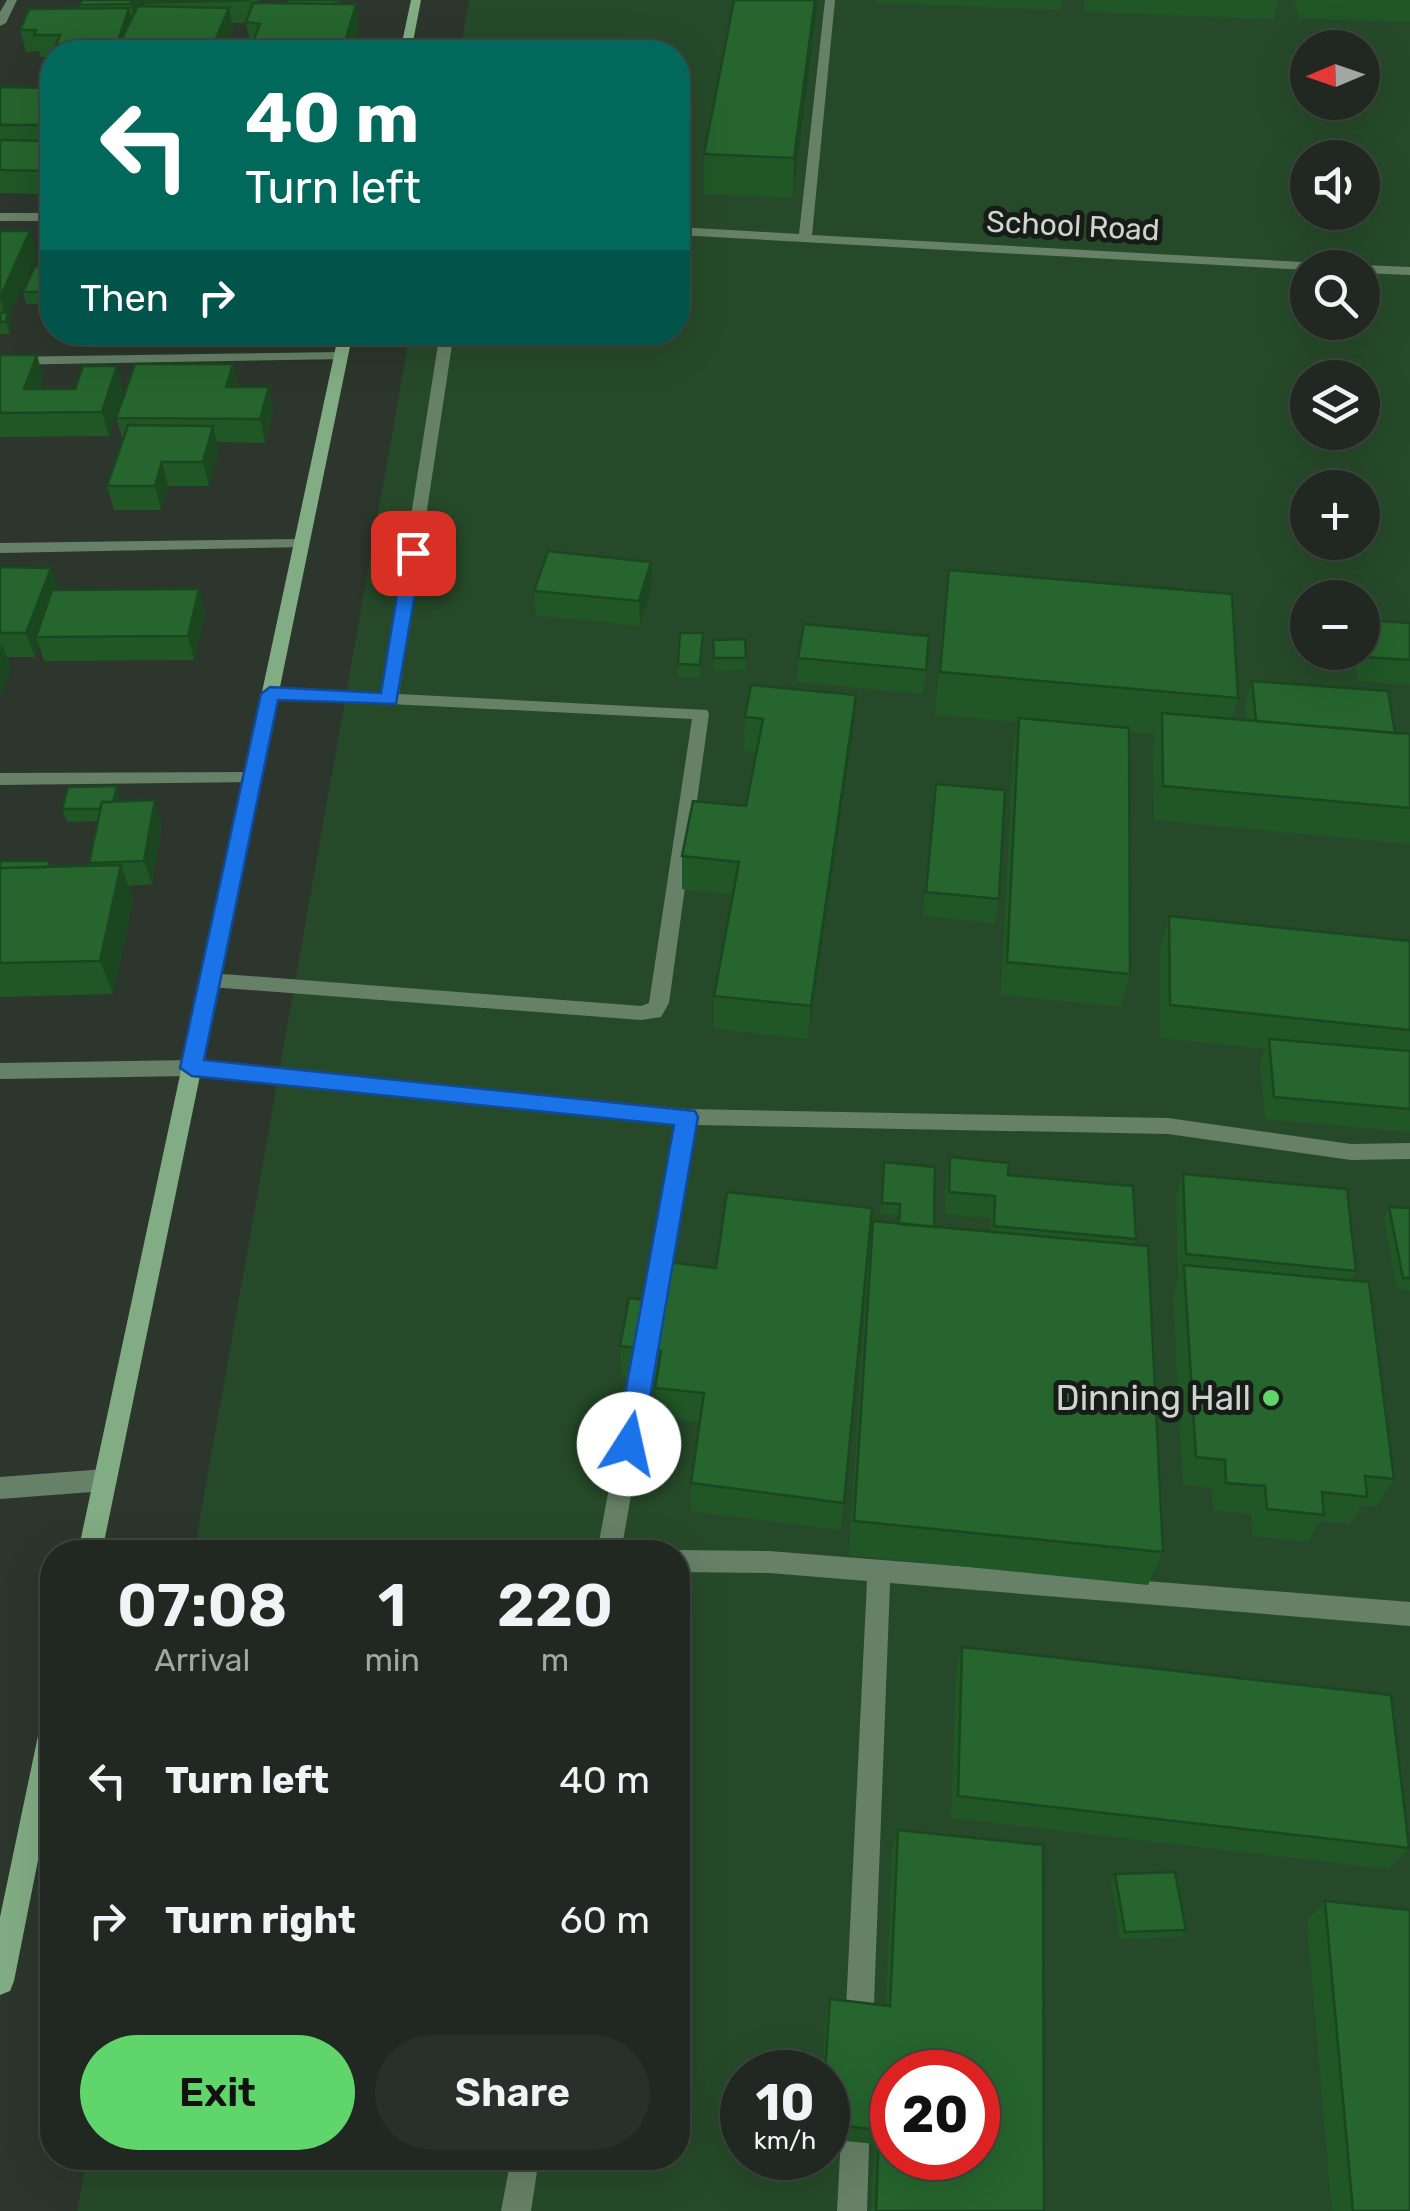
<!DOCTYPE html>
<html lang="en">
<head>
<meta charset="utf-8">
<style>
	:root { --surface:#212821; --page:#29302a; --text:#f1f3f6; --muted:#a2a6a5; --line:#3e443f; --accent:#5fd56b }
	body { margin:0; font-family:Rubik,sans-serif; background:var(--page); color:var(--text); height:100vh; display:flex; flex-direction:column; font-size:38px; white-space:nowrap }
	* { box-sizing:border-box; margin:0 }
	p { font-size:32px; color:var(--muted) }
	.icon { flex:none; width:55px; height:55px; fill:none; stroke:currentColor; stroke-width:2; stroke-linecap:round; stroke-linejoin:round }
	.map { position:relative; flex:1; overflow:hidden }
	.sheet { position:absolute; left:40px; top:1540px; width:650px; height:630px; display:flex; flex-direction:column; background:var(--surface); border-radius:40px; box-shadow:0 10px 40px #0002,0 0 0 2px var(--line) }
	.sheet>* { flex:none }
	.guide { position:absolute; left:40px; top:40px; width:650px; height:305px; border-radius:40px; box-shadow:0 10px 40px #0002,0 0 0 2px var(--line); background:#00695c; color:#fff; overflow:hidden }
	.needle { width:65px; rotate:268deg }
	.buttons { position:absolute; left:1290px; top:30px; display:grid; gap:20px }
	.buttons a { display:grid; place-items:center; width:90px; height:90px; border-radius:50%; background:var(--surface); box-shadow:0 10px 40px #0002,0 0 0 2px var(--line); font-size:50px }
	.speed { position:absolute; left:720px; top:2050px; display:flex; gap:20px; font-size:50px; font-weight:700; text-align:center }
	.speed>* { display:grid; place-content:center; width:130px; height:130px; border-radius:50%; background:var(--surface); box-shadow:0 10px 40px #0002,0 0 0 2px var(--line); line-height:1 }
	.speed small { font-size:25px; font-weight:400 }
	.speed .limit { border:15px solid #d22; background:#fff; color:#111 }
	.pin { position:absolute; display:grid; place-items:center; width:85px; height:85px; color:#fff; margin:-42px; border-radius:20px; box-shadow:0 5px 15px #0006 }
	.me { position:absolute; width:110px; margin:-55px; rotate:10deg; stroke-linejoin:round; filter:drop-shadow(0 0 8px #0008) }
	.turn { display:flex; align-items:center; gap:35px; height:210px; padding:0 40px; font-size:45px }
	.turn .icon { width:130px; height:130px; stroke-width:2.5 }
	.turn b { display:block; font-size:70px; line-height:85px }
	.then { display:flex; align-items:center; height:95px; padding:0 40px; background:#0003; gap:20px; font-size:38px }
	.eta { display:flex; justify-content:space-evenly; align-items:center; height:170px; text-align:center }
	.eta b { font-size:60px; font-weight:600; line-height:70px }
	.button { display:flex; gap:20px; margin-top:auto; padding:20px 40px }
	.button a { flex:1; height:115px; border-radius:60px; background:var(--accent); color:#111; font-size:40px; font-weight:600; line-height:115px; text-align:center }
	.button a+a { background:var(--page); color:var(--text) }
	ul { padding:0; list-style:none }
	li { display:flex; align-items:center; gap:30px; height:140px; padding:0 40px }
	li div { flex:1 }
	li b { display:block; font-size:38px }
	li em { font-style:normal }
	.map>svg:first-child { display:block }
	.green { fill:#264a29; fill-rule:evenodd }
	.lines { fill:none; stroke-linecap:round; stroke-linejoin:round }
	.lane { fill:#668167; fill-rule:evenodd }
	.secondary { fill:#82ac84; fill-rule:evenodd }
	.wall { fill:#215727 }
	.shaded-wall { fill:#1b4720 }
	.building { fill:#26652d; stroke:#1b4720; stroke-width:2.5; fill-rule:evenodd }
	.route { fill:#1a73e8; stroke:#114b97; stroke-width:2.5 }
	.poi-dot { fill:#5fd56b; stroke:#181c18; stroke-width:4 }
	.labels { text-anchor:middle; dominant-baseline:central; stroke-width:10; stroke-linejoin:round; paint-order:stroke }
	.far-street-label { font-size:30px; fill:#ced5ce; stroke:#181c18 }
	.poi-label { font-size:35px; fill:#ced5ce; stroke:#181c18; text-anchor:end }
</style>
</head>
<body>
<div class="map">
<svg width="1410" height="2211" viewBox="0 0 1410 2211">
	<rect width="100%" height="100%" fill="#2c362c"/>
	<path class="green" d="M469,0H1410V2211H77L87,2158H678V1552H194L410,333L678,332V52H460ZM1308,48H1362V102H1308ZM1308,158H1362V212H1308ZM1308,268H1362V322H1308ZM1308,378H1362V432H1308ZM1308,488H1362V542H1308ZM1308,598H1362V652H1308ZM742,2072H828V2158H742ZM892,2072H978V2158H892Z"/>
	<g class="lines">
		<path class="lane" d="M7,0H17L6,23L0,26V12Z
			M825,0H835L812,235L1338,264L1344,268H1308V270L678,235V227L799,234Z
			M0,213H52V221H0Z
			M1362,265L1410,267V275L1362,273V268H1356Z
			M440,332H454L399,694L707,710L709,714L669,1003L661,1017L641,1020L210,987L201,980L210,973L641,1006L649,1003L692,719L270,698L262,693L270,688L383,693Z
			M341,352L348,356L346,359L0,365V357Z
			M301,539L309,544L306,547L0,553V543Z
			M252,772L261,778L258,782L0,785V773Z
			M192,1060L687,1109L1168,1118L1351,1144L1410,1143V1159L1351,1160L1168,1134L696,1125L661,1327L658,1334L650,1336L642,1334L639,1327L676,1124L192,1076L0,1079V1063Z
			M645,1345L653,1348L656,1355L621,1552H597L634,1355L637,1348Z
			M105,1469L113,1473L117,1480L113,1487L105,1491L0,1499V1477Z
			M678,1550L769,1551L1410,1602V1626L890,1583L873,2029L869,2039L859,2043L849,2039L845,2029L867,1581L769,1573L678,1572V1552H671Z
			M856,2104L866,2108L870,2118L867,2211H837L842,2118L846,2108Z
			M511,2158H539L531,2211H501Z"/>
		<path class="secondary" d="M411,0H421L411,52H400Z
			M339,332H353L102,1552H78Z
			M52,1719V1790L14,1981L10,1991L0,1995V1917L39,1731L43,1722Z"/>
	</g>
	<path class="wall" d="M82,0H259L258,3H288L289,0H339V4L359,26L351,52H255L254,44L250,43L246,23H232L233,29L223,52H52V57H40L39,51L26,52L20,30L80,8V5Z
		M818,0L793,198L704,194V154Z
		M877,0H1062L1060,10L877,3Z
		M1084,0H1278L1274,19L1085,12Z
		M1294,0H1410V22L1299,18Z
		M0,87L52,88V189L50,194L0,193Z
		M0,231L37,254L9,317L11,324L10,334H0Z
		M52,267V304H26L23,292Z
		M0,355L44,379L40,389L123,390L109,436L0,437Z
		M233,364L238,387L273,411L265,443L217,442L219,449L209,486H168L161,510H114L107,486L123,441L116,418Z
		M0,567L58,590L199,589L205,613L194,660L44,661L39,645L35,657H7L11,668L0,698Z
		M949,570L1238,698L1232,719L1247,720L1245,705L1252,681L1395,733L1410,734V844L1154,820L1153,747L1156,735L1129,732L1130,974L1121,1007L1001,995L1013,752L1018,722L935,715Z
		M652,586L640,626L536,615L534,591Z
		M1410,623V685L1358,681L1353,652H1362V638Z
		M929,636L923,694L797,682L798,658Z
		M713,640L746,658V670L714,671Z
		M703,646L700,678L678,677V664Z
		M745,717L853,729L808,1039L714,1029V996L733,895L682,889V856L746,806L757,752L744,751Z
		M936,784L999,899L995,923L923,916Z
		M121,799L120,801L162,824L152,884L128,886L133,899L113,994L0,997V861H50L52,867L90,866L89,863L98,821L67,822L62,809Z
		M1169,916L1410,941V1132L1265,1119L1260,1062L1265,1049L1160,1038V950Z
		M950,1157L1008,1175L1136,1239L1134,1245L1163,1552L1148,1585L849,1555L868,1260L873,1221L898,1223V1215L880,1214L884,1162L934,1227L990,1232L991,1218L945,1214L946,1179Z
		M1183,1174L1356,1271L1352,1280L1394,1479L1377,1507L1362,1505L1350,1524L1320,1521L1308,1542L1253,1536L1251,1514L1213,1510L1212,1488L1183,1485L1173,1295L1180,1275H1178L1176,1196Z
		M1389,1207L1410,1208V1290L1397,1289L1384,1218Z
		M716,1268L844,1503L840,1530L691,1511V1483L700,1422L656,1417V1380L622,1376L620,1346L662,1302Z
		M962,1647L1409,1848L1389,1869L951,1818L956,1672Z
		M898,1830L1044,2211H871L874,2144L828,2139V2072H822L826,2017L830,1999L886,2006L892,1851Z
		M1115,1874L1186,1930L1181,1937L1120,1939L1111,1881Z
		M1325,1901L1410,2211H1332L1307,1921Z"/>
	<path class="shaded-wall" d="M132,0H145L136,26L131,4Z
		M815,0H818L793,198L794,158Z
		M356,4L359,26L351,52H346L345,42Z
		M129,8L134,29L121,40L124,52H119L117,44Z
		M229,8L233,29L223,52H217L215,41Z
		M52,154V189L50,194L44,171Z
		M30,231L37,254L9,317L11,324L10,334L0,298Z
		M37,355L44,379L31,413L24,389Z
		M233,364L238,388L226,387Z
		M117,366L123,390L109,436L102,412Z
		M269,387L273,411L265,443L260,419Z
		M213,426L219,449L209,486L203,462Z
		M162,462L168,486L161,510L155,486Z
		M651,562L652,586L640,626L639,601Z
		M51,568L59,592L36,637L39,645L35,657L26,633Z
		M199,589L205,613L194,660L188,636Z
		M2,644L11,668L0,698V650Z
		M856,695L853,729L808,1039L811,1006Z
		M117,786L121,799L115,821L111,809Z
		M155,800L162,824L152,884L144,861Z
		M121,865L133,899L113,994L100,961Z"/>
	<path class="building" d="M82,0H132L131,4L80,5Z
		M144,0H250L143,3Z
		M289,0H336V4L288,3Z
		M734,0H815L794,158L704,154Z
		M253,3L356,4L345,42L253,41L260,24L246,22Z
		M138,6L229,8L215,41L121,40Z
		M129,8L117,44L56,45L60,35H34L36,30H20L29,9Z
		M0,87L52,88V125H0Z
		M0,140L52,141V154L44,171L0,170Z
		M0,231H30L0,298Z
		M35,266L52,267V292H23Z
		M8,312L6,322H0V313Z
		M0,355H37L24,389H75L83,366H117L102,412L0,413Z
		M135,364H233L226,387H269L260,419L116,418Z
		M128,425L213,426L203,462H162L155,486H107Z
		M548,551L651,562L639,601L534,591Z
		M0,567L51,568L26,633H0Z
		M949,570L1232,594L1238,698L940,672Z
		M199,589L188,636L36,637L52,590Z
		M1362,620L1410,623V660L1366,657L1362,638Z
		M804,624L929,636L926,670L798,658Z
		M680,633H703L700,665L678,664Z
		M745,639L746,658H714L713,640Z
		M1252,681L1388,691L1395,733L1256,721Z
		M751,685L856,695L811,1006L714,996L739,862L682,856L693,801L746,806L763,719L745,717Z
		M1162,713L1410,734V808L1163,786Z
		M1019,718L1129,728L1130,974L1007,962Z
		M936,784L1005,790L999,899L926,892Z
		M117,786L113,802H102L100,809H62L68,787Z
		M155,800L144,861L89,863L102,802Z
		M0,861H50L48,867L0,868Z
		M121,865L100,961L0,963V868Z
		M1169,916L1410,941V1030L1170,1005Z
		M1269,1039L1410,1051V1109L1274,1097Z
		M950,1157L1009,1163L1008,1175L1133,1186L1136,1239L994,1226L995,1196L949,1192Z
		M884,1162L935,1167L934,1227L899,1224L900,1204L882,1203Z
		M1183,1174L1347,1189L1356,1271L1186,1254Z
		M727,1192L872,1208L844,1503L691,1483L704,1393L655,1388L661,1351L620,1346L629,1298L662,1302L669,1262L716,1268Z
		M1389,1207L1410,1208V1278H1403Z
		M873,1221L1148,1246L1163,1552L854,1521Z
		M1184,1265L1369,1282L1394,1479L1365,1476L1367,1497L1322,1492L1324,1515L1267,1509L1265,1486L1226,1483L1225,1460L1196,1457Z
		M962,1647L1391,1695L1409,1848L958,1796Z
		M898,1830L1043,1845L1044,2211H876L879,2130L828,2124V2072H825L830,1999L890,2006ZM892,2072H978V2158H892Z
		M1175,1872L1186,1930L1125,1932L1115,1874Z
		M1325,1901L1410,1910V2211H1353Z"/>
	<path class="route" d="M413,547L422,553L396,704L278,700L204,1060L695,1111L698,1117L642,1444L638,1452L629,1455L620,1452L616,1444L674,1125L192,1076L180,1068L261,694L270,687L381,693L404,553Z"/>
	<circle class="poi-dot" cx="1271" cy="1398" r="10"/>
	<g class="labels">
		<g class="far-street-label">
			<text transform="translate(1073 226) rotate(3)">School Road</text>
		</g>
		<g class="poi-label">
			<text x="1251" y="1398">Dinning Hall</text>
		</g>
	</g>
</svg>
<div class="buttons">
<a><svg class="needle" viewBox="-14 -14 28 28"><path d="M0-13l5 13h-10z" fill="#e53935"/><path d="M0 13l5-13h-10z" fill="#a2a6a5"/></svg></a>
<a><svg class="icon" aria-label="sound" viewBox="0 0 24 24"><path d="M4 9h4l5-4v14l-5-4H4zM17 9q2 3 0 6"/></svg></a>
<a><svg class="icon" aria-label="search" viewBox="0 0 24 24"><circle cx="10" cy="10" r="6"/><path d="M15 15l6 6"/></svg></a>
<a><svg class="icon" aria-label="layers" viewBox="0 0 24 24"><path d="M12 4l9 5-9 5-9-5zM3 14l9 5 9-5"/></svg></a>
<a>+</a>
<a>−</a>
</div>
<div class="speed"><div>10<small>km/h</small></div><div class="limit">20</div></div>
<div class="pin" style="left:413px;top:553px;background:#d93025"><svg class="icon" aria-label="arrive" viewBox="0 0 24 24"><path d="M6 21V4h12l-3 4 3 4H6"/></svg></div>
<svg class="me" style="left:629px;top:1444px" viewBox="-20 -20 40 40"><circle r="19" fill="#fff"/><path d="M0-13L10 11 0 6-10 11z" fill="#1a73e8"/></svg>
<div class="guide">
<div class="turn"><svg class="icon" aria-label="left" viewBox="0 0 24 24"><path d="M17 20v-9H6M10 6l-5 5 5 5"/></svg><div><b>40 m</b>Turn left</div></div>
<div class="then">Then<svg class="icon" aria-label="right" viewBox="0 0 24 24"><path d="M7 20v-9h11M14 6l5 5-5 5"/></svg></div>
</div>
<section class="sheet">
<div class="eta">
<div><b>07:08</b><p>Arrival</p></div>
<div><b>1</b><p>min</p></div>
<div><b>220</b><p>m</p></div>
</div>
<ul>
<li><svg class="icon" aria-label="left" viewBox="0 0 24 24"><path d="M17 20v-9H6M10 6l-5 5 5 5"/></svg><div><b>Turn left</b></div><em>40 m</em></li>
<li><svg class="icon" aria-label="right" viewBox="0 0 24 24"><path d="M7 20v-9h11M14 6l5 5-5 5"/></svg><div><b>Turn right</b></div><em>60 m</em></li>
</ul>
<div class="button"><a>Exit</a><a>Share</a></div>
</section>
</div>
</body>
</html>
